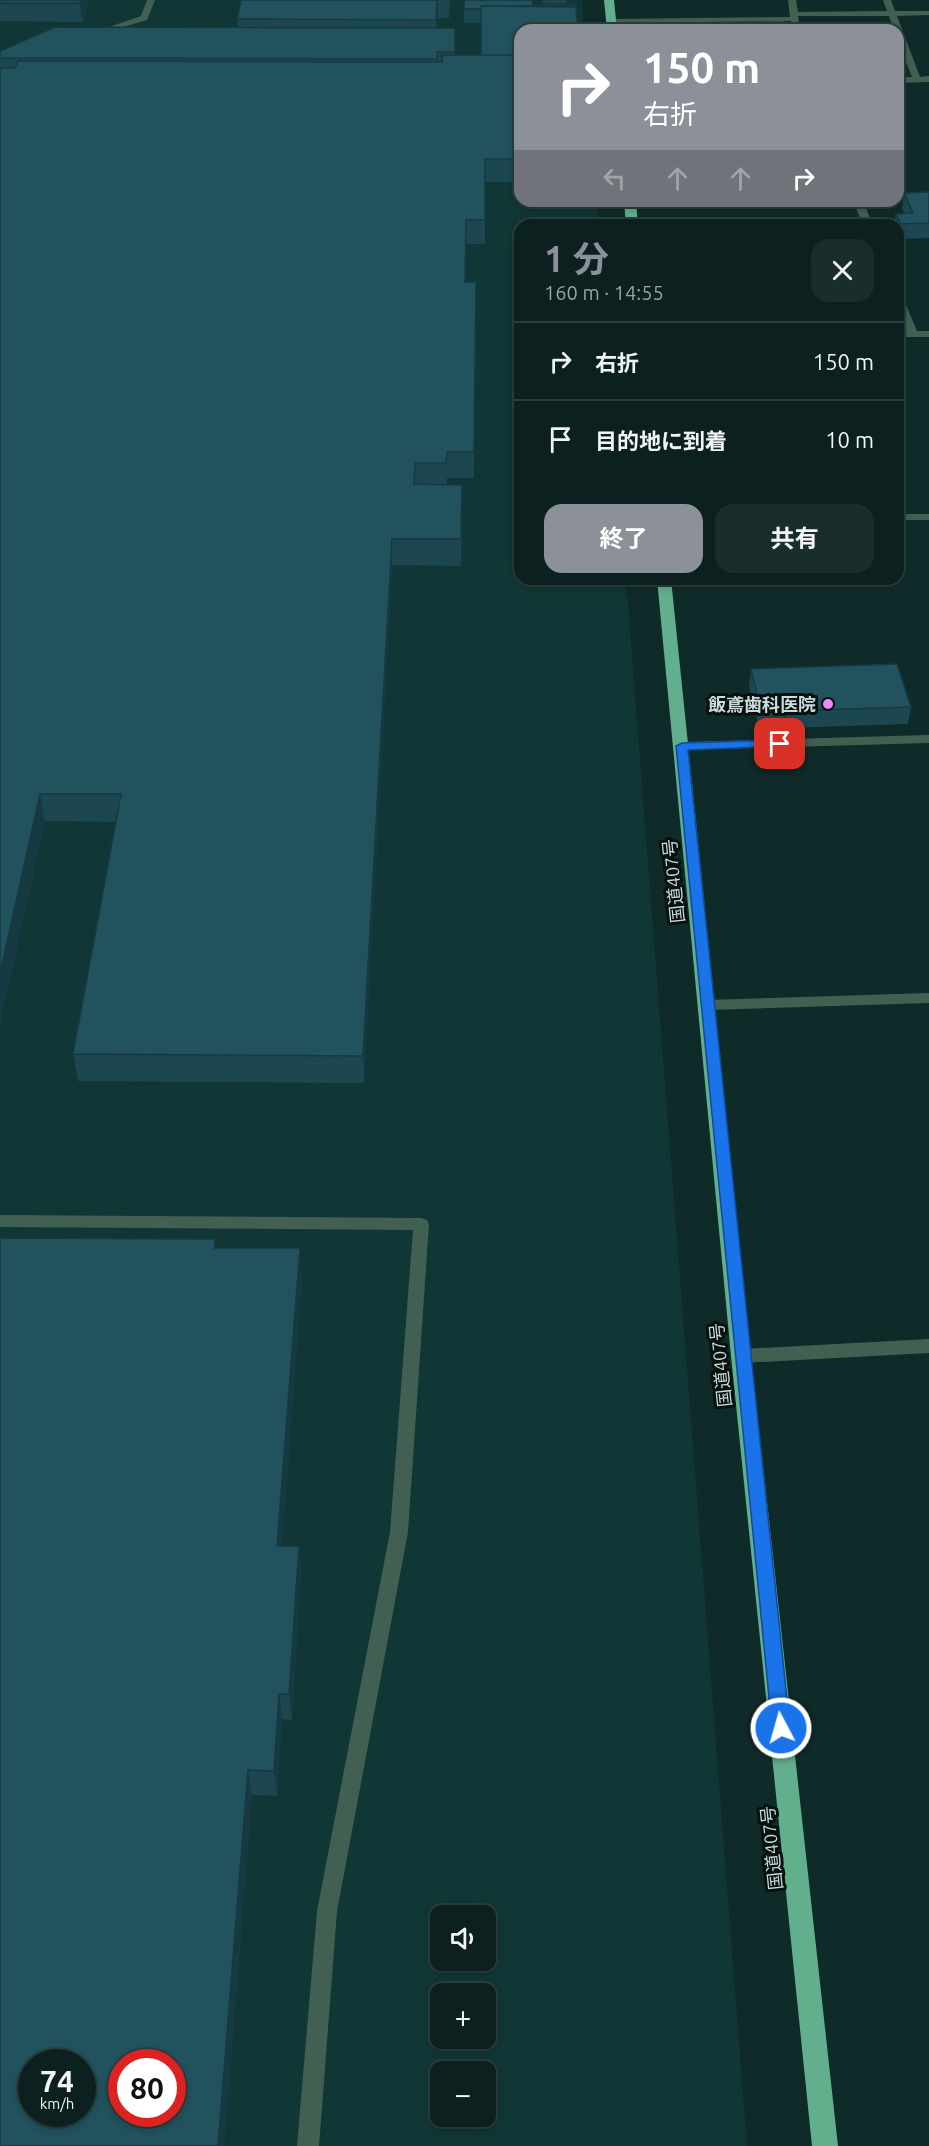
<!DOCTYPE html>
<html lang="ja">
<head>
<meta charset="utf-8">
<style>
	:root { --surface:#0b201f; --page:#192d2c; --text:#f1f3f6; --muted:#9aa3a4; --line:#2b3e3d; --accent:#8c9099 }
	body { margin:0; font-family:Ubuntu,"Noto Sans JP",sans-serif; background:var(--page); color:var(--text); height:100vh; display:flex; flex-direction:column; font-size:22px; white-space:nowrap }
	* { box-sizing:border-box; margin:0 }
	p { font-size:20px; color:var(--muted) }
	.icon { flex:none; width:33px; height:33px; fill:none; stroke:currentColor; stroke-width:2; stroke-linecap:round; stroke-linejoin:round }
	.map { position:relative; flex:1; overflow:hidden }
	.sheet { position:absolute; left:514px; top:219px; width:390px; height:366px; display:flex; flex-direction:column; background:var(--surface); border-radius:18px; box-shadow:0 3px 9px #0003,0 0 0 2px var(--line) }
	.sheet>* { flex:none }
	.top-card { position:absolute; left:514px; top:24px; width:390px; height:183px; border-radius:18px; box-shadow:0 3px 9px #0003,0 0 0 2px var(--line); background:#8c9099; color:#fff; overflow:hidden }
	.buttons { position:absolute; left:430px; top:1905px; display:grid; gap:12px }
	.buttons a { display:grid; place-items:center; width:66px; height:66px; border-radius:12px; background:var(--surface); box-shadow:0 3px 9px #0003,0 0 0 2px var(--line); font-size:30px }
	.speed { position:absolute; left:18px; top:2049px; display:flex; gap:12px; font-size:30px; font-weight:700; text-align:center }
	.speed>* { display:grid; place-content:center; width:78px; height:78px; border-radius:50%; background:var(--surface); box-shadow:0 3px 9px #0003,0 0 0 2px var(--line); line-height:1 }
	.speed small { font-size:15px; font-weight:400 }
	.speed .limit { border:9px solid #d22; background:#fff; color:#111 }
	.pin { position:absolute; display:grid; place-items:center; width:51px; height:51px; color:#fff; margin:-26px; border-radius:12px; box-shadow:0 3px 9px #0006 }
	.me { position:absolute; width:66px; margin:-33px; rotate:354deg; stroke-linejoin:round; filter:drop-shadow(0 0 4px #0008) }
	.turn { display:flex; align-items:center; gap:21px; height:126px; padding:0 30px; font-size:27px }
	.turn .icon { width:78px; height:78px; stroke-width:2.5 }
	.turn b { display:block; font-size:42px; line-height:51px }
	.lanes { display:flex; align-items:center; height:57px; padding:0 30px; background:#0003; justify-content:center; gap:30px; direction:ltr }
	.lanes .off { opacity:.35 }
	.round { display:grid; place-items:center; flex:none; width:63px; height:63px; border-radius:18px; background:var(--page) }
	.headline { display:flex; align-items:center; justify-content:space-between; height:102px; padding:0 30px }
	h1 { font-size:36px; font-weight:700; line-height:45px; color:var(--accent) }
	.button { display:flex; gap:12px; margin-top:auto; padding:12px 30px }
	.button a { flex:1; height:69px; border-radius:18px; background:var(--accent); color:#fff; font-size:24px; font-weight:700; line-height:69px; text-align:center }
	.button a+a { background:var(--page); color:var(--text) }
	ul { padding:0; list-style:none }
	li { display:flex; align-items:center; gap:18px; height:78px; padding:0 30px; border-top:2px solid var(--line) }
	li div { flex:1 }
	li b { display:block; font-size:22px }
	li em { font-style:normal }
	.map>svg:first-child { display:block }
	.built { fill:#103735; fill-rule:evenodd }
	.green { fill:#375229 }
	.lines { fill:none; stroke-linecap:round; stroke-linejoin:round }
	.minor { fill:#426051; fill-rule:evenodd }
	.highway { fill:#62af8d; fill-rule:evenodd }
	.wall { fill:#1c4751 }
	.shaded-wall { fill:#173942 }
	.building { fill:#21525e; stroke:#173942; stroke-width:1.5; fill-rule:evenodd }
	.route { fill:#1a73e8; stroke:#114b97; stroke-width:1.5 }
	.poi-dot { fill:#ef8bf7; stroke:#061110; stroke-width:2 }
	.labels { text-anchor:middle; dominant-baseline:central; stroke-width:6; stroke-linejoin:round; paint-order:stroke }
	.poi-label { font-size:18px; font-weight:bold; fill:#cbdbd9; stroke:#061110; text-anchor:end }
	.street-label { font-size:18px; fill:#cbdbd9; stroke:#061110 }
</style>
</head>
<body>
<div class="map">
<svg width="929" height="2146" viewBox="0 0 929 2146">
	<rect width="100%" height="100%" fill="#0f2b29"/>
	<path class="built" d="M0,0H582L584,30H520V201H597L599,225H520V579H626L747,2146H0ZM441,1916H486V1960H441ZM441,1994H486V2038H441ZM32,2062H82V2114H32ZM122,2062H172V2114H122ZM441,2072H486V2116H441Z"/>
	<path class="green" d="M784,21L785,30H642L641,24Z"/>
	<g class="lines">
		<path class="minor" d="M147,0H155L147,20L100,34V30L141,16Z
			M788,0H796L798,12L887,11L883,0H891L895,11H929V15L897,16L920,77L929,76V82L898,83V77H912L898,42V30H894L889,16H798L800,30H792L791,21L611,23L607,21L611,19L790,17Z
			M898,193H929V199H898Z
			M853,201H863L873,225H863Z
			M898,295L903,298L917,331H929V337H898V331H907L898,311Z
			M898,514H929V520H898Z
			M929,735V743L682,750L676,746L682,742Z
			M929,993V1003L707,1010L700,1005L707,1000Z
			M0,1215L421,1218L427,1220L429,1224L408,1532L337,1911L319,2146H297L317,1911L390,1532L413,1230L0,1227Z
			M929,1339V1353L741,1363L735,1361L733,1356L735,1351L741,1349Z"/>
		<path class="highway" d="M604,0H614L617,30H607Z
			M624,201H636L638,225H626Z
			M657,579H671L751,1356L838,2146H812L731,1356Z"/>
	</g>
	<path class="wall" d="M0,0H90L82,22L0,21Z
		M241,0H450L449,18H438L437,28H455V55H481V23H464V0L538,6L542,5L541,0H567V5L520,30V182H485V244H466L465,282H476L474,478H447V485H462L461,566L392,565L364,1083L78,1081L73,1054L116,822L45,821L0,1024V51L238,27L237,19Z
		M929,192V238L898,239V225H894L896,214L904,213L902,208L904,193Z
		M751,669L911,707L908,724L786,728L784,722L758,723L749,686Z
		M216,1248L302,1276L282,1546H299L301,1572L292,1720L282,1719L277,1796L252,1795L224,2146H0Z"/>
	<path class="shaded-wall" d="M81,0H90L82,22L80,3Z
		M437,0L438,18L436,38V20Z
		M392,539V565L364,1083L363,1056Z
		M40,794L45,821L0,1024V973Z
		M300,1248L302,1276L280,1572L277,1546Z
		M299,1546L301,1572L292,1720L289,1694Z
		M279,1694L282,1719L277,1796L274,1771Z
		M248,1770L252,1795L224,2146H218Z"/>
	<path class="building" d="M0,0H81L80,3H0Z
		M241,0H437L436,20L237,19Z
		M464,0H532L533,6H481V9H464Z
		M542,0H567V3H542Z
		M538,5H575V7L538,6Z
		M481,6L576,7L578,30H520V55H481Z
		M55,27L455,28V52H437V59L0,58V51Z
		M442,55H520V159H485V220H466L465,282H476L474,452H447L446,463H415L414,484L462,485L461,539H392L363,1056L73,1054L121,794H40L0,973V68H15L18,61L442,62Z
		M929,192V223L901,224L896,214L913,213L904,193Z
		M897,664L911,707L788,711L786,705L760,706L751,669Z
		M0,1238L215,1239L214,1248H300L277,1546H299L289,1694H279L274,1771L248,1770L218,2146H0ZM32,2062H82V2114H32ZM122,2062H172V2114H122Z"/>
	<path class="route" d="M780,740L786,744L784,746L688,750L790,1728L787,1733L781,1736L775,1733L772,1728L676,746L682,743Z"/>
	<circle class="poi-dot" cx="828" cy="704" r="6"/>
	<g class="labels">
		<g class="poi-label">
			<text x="816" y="704">飯鳶歯科医院</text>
		</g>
		<g class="street-label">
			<text transform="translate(673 881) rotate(-96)">国道407号</text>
			<text transform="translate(720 1365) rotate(-96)">国道407号</text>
			<text transform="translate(771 1848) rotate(-96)">国道407号</text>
		</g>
	</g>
</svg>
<div class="buttons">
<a><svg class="icon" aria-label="sound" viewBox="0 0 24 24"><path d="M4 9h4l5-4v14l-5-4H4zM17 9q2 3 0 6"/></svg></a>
<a>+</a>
<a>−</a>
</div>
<div class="speed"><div>74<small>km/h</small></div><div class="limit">80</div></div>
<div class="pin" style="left:780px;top:744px;background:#d93025"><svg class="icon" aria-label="arrive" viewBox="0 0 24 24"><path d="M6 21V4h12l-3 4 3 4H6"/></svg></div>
<svg class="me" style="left:781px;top:1728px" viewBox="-20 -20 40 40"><circle r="17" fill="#1a73e8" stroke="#fff" stroke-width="3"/><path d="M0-11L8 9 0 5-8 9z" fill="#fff"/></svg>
<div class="top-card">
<div class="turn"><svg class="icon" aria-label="right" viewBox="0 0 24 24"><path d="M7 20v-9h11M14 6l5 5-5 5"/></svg><div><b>150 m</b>右折</div></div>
<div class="lanes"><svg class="icon off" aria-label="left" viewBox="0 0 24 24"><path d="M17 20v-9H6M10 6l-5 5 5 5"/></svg><svg class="icon off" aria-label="ahead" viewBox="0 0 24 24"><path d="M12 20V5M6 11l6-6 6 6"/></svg><svg class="icon off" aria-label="ahead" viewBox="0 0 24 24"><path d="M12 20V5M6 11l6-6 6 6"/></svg><svg class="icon" aria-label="right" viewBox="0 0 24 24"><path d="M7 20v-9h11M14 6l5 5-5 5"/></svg></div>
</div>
<section class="sheet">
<div class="headline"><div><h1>1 分</h1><p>160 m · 14:55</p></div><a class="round"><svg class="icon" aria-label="close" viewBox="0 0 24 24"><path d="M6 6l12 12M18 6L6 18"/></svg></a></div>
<ul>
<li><svg class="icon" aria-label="right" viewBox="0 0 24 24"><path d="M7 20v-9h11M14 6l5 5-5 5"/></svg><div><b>右折</b></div><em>150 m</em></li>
<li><svg class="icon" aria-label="arrive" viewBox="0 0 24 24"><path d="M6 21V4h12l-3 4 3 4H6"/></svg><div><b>目的地に到着</b></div><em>10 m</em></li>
</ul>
<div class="button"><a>終了</a><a>共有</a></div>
</section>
</div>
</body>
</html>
